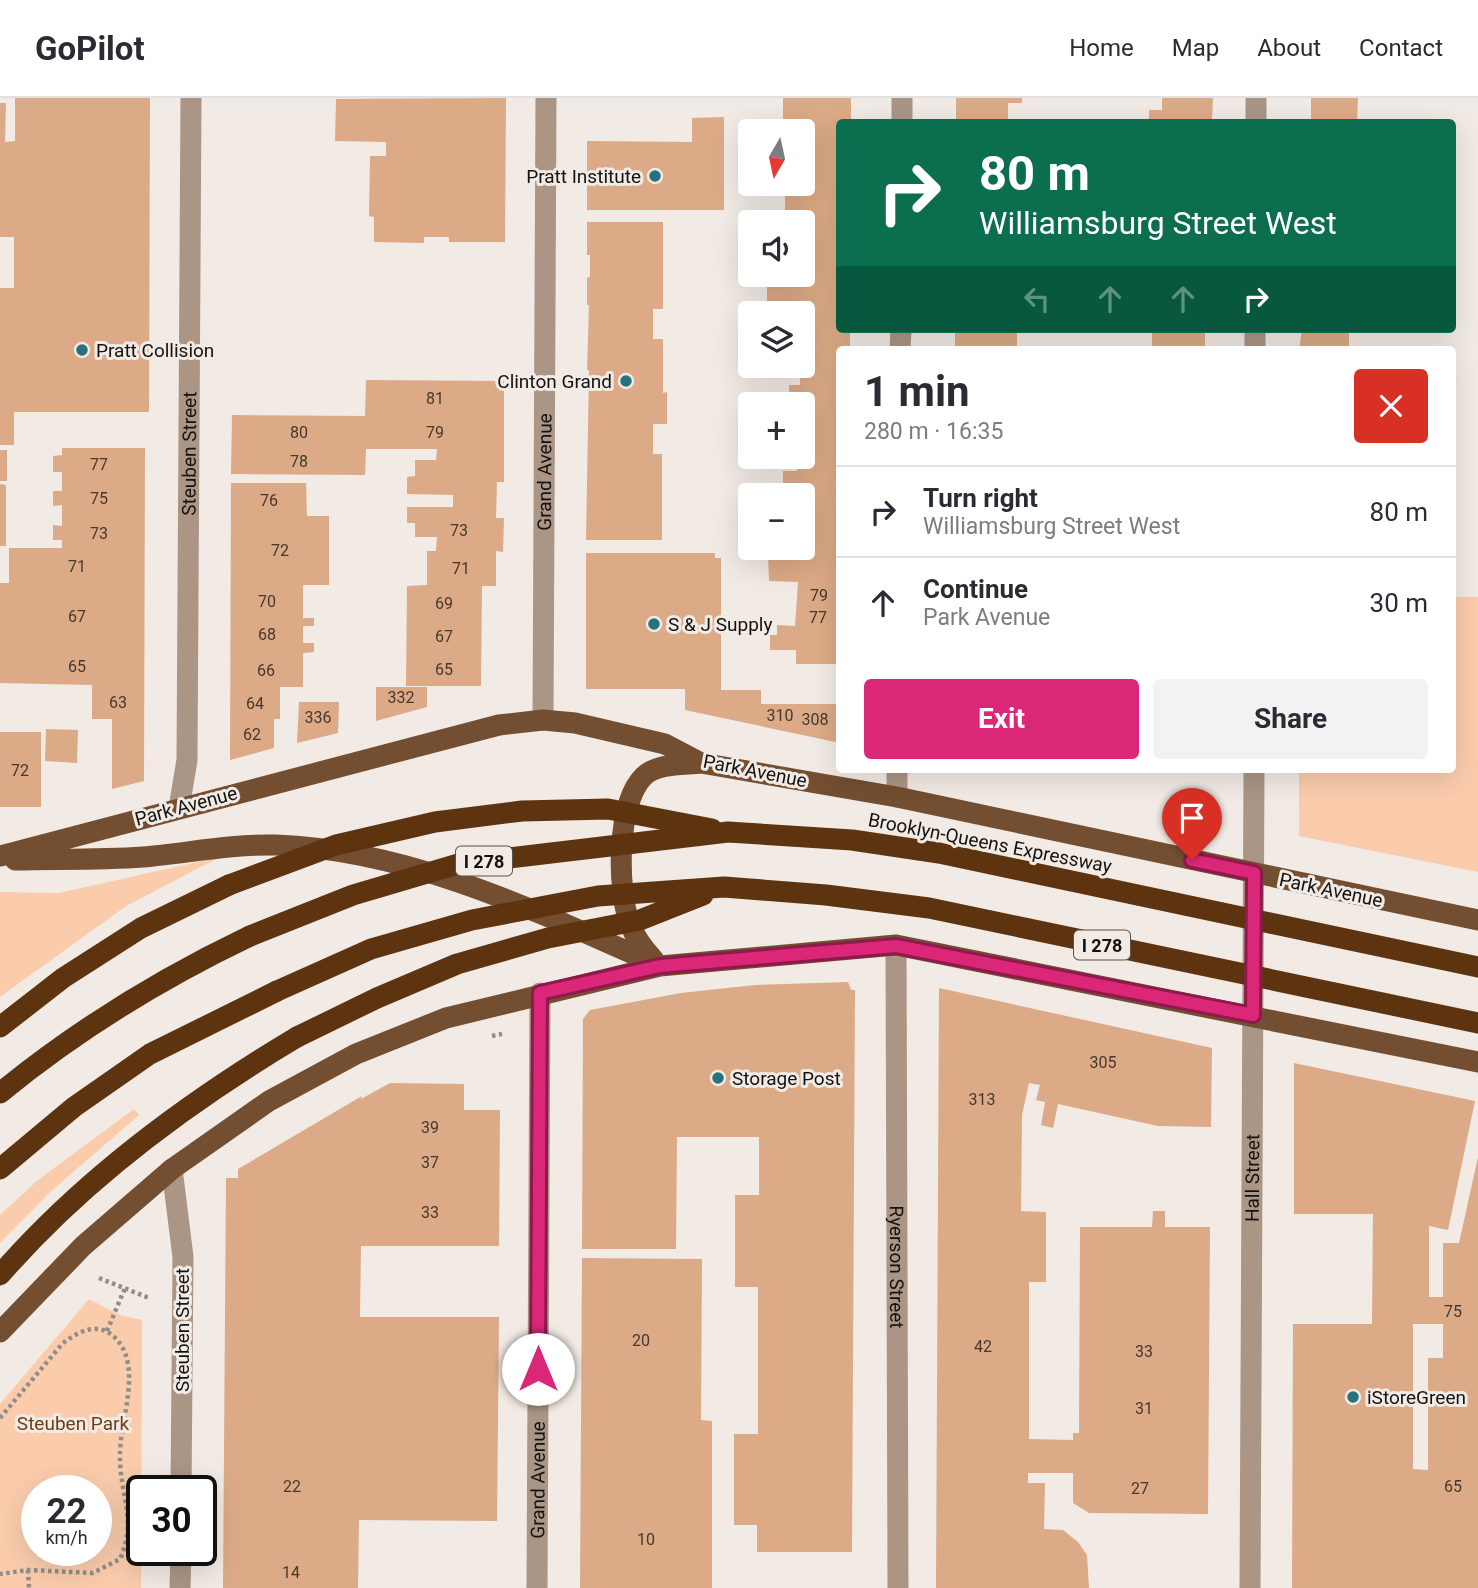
<!DOCTYPE html>
<html lang="en">
<head>
<meta charset="utf-8">
<style>
	:root { --surface:#fff; --page:#f2f2f3; --text:#2b2b33; --muted:#7c7c81; --line:#e1e1e2; --accent:#db2777 }
	body { margin:0; font-family:Roboto,sans-serif; background:var(--page); color:var(--text); height:100vh; display:flex; flex-direction:column; font-size:26px; white-space:nowrap }
	* { box-sizing:border-box; margin:0 }
	p { font-size:23px; color:var(--muted) }
	.icon { flex:none; width:38px; height:38px; fill:none; stroke:currentColor; stroke-width:2; stroke-linecap:round; stroke-linejoin:round }
	.map { position:relative; flex:1; overflow:hidden }
	.panel { position:absolute; left:836px; top:248px; width:620px; height:427px; display:flex; flex-direction:column; background:var(--surface); border-radius:7px; box-shadow:0 7px 28px #0002 }
	.panel>* { flex:none }
	.banner { position:absolute; left:836px; top:21px; width:620px; height:214px; border-radius:7px; box-shadow:0 7px 28px #0002; background:#0b6e4f; color:#fff; overflow:hidden }
	.needle { width:46px; rotate:189deg }
	.buttons { position:absolute; left:738px; top:21px; display:grid; gap:14px }
	.buttons a { display:grid; place-items:center; width:77px; height:77px; border-radius:7px; background:var(--surface); box-shadow:0 7px 28px #0002; font-size:35px }
	.speed { position:absolute; left:21px; top:1377px; display:flex; gap:14px; font-size:35px; font-weight:700; text-align:center }
	.speed>* { display:grid; place-content:center; width:91px; height:91px; border-radius:50%; background:var(--surface); box-shadow:0 7px 28px #0002; line-height:1 }
	.speed small { font-size:18px; font-weight:400 }
	.speed .limit { border:4px solid #111; border-radius:10px; background:#fff; color:#111 }
	.pin { position:absolute; display:grid; place-items:center; width:60px; height:60px; color:#fff; margin:-72px -30px; border-radius:50% 50% 50% 0; rotate:-45deg; box-shadow:0 0 7px #0007 }
	.pin .icon { rotate:45deg }
	.me { position:absolute; width:77px; margin:-38px; rotate:0deg; stroke-linejoin:round; filter:drop-shadow(0 0 5px #0008) }
	.turn { display:flex; align-items:center; gap:24px; height:147px; padding:0 28px; font-size:32px }
	.turn .icon { width:91px; height:91px; stroke-width:2.5 }
	.turn b { display:block; font-size:49px; line-height:60px }
	.lanes { display:flex; align-items:center; height:66px; padding:0 28px; background:#0003; justify-content:center; gap:35px; direction:ltr }
	.lanes .off { opacity:.35 }
	.round { display:grid; place-items:center; flex:none; width:74px; height:74px; border-radius:7px; background:var(--page) }
	.summary { display:flex; align-items:center; justify-content:space-between; height:119px; padding:0 28px }
	h1 { font-size:42px; font-weight:700; line-height:52px }
	.cta { display:flex; gap:14px; margin-top:auto; padding:14px 28px }
	.cta a { flex:1; height:80px; border-radius:7px; background:var(--accent); color:#fff; font-size:28px; font-weight:700; line-height:80px; text-align:center }
	.cta a+a { background:var(--page); color:var(--text) }
	ul { padding:0; list-style:none }
	li { display:flex; align-items:center; gap:21px; height:91px; padding:0 28px; border-top:2px solid var(--line) }
	li div { flex:1 }
	li b { display:block; font-size:26px }
	li em { font-style:normal }
	header { display:flex; align-items:center; gap:42px; box-sizing:border-box; height:98px; padding:0 35px; background:var(--surface); border-bottom:2px solid var(--line) }
	header strong { font-size:33px }
	nav { display:flex; gap:38px; margin-inline-start:auto; font-size:24px }
	.map>svg:first-child { display:block }
	.green { fill:#faccac; fill-rule:evenodd }
	.building { fill:#dcaa86; fill-rule:evenodd }
	.lines { fill:none; stroke-linecap:round; stroke-linejoin:round }
	.path { stroke:#918d89; stroke-width:4.5; stroke-dasharray:3.5 3.5; stroke-linecap:butt }
	.minor { stroke:#ab9585; stroke-width:21 }
	.major { stroke:#734e31; stroke-width:21 }
	.highway { stroke:#5e3410; stroke-width:21 }
	.highway-bridge { stroke:#5e3410; stroke-width:21 }
	.route-casing { stroke:#8e194d; stroke-width:18 }
	.route { stroke:#db2777; stroke-width:12 }
	.poi-dot { fill:#29727b; stroke:#f1eae5; stroke-width:2.5 }
	.labels { text-anchor:middle; dominant-baseline:central; stroke-width:6; stroke-linejoin:round; paint-order:stroke }
	.number-label { font-size:16px; fill:#46382e }
	.shield { fill:#f1eae5; stroke:#565350; stroke-width:2 }
	.shield-label { font-size:18px; font-weight:bold; fill:#141210 }
	.poi-label { font-size:19px; fill:#141210; stroke:#f1eae5; text-anchor:start }
	.street-label { font-size:19px; fill:#141210; stroke:#f1eae5 }
	.park-label { font-size:19px; fill:#6e3e15; stroke:#f1eae5 }
</style>
</head>
<body>
<header>
<strong>GoPilot</strong>
<nav><a>Home</a><a>Map</a><a>About</a><a>Contact</a></nav>
</header>
<div class="map">
<svg width="1478" height="1490" viewBox="0 0 1478 1490">
	<rect width="100%" height="100%" fill="#f1eae5"/>
	<path class="green" d="M1453,499H1478V774L1299,738V672H1452Z
		M220,759L126,808L0,899V794L59,795Z
		M134,1011L139,1017L49,1095L0,1145V1117L38,1082Z
		M89,1201L120,1217L142,1222L141,1490H0V1306ZM37,1393H96V1452H37Z"/>
	<path class="building" d="M15,0H150L149,314H14V347H0V190H14V139H0V5H6L5,44L15,43Z
		M506,0L505,144H449V139H424V145L374,144V119L369,118L370,58H386V44L335,43L336,1Z
		M783,0H851V24H840V231H850V252H840V566H796V552H770V537H777V527L795,528L798,484L769,483L768,455H797V450H803V397H783V373H797V359H803V306H786V296H789V287H800V268H803L804,213H767V179H807V169H803L806,113L785,112V91H772V86H803V33H776V22L783,21Z
		M956,0H1022V5H1008V24H956Z
		M1162,0H1213L1212,24H1149V12H1162Z
		M1311,0H1358L1357,24H1311Z
		M724,19V112H587V43L692,44V20Z
		M587,124H663V211H653V241H663V295L667,294V326H653V356H662V442H586L589,272H587L589,207H587V180L590,179V157H587Z
		M955,231H1017V252H955Z
		M1152,231H1205V252H1138V248H1152Z
		M1302,231H1349V252H1299Z
		M366,282L504,283V384H497L496,420H504L503,454L496,453V488H482L481,588H406L407,488L427,487V453H436L437,439H415V425H407V409H453V397L407,396V379L415,378V362H436L437,351H366L365,377L231,376L232,317L365,318Z
		M62,350H145L144,683L112,691V621H92V587L0,585V485H9V450H62V442H53V427L62,428V407L53,408V393H62V374H53V358L62,357Z
		M0,352H7V383H0Z
		M231,385H306L307,418H329V487H303V520H314V528H303V545H314V554L303,555V589H280V621H274V650L230,662Z
		M0,386L6,387V448H0Z
		M586,455H715V460H721V592H761V606H840V645L685,612V591H586Z
		M376,589H427V609L376,623Z
		M299,604H339L338,635L297,645Z
		M46,631L78,632L77,665L45,663Z
		M0,634H41V709H0Z
		M848,884L851,892H855L852,1454H757V1427H734V1336H758V1189H735V1097H759V1039H677L676,1151H582L583,921L590,912L681,895L755,887Z
		M939,890L1212,950L1211,1029L1158,1028L1058,1006L1053,1030L1041,1027L1045,1004L1036,1002L1040,987L1029,985L1022,1017L1021,1113L1046,1114V1184H1029V1341L1073,1342V1335H1079L1080,1129H1152L1153,1113H1165V1129H1210L1208,1416L1089,1415L1073,1405V1375H1028V1385H1045L1044,1431L1063,1432L1078,1444L1087,1457L1089,1490H936Z
		M1294,965L1475,1003L1448,1132L1429,1128V1199H1443V1145H1459L1478,1059V1490H1292L1293,1226H1372L1373,1116H1294ZM1413,1226H1443V1260H1428V1372L1413,1371Z
		M390,985L464,986V1012H500L499,1148H361L360,1219H499L497,1423L359,1422L358,1490H223L226,1080H238V1071L362,998L361,1001Z
		M582,1160L702,1161L701,1322L712,1323V1490H580Z"/>
	<g class="lines">
		<path class="path" d="M492,938L502,936
			M99,1180L149,1200
			M107,1233L125,1190
			M0,1320L63,1245C78,1234 96,1224 112,1237C145,1264 120,1321 120,1356C119,1396 138,1421 120,1461L93,1475L28,1472L0,1476
			M28,1472L29,1490"/>
		<g class="minor">
			<path d="M902,24V0"/>
			<path d="M1256,24V0"/>
			<path d="M900,252L901,231"/>
			<path d="M1255,252V231"/>
			<path id="s1" d="M543,622L546,0"/>
			<path d="M897,672V699"/>
			<path id="s2" d="M179,710L187,662L191,0"/>
			<path id="s3" d="M896,847L898,1490"/>
			<path d="M172,1071L183,1159L181,1393"/>
			<path d="M180,1490L181,1452"/>
			<path id="s4" d="M537,1490L540,895"/>
			<path id="s5" d="M1250,1490L1254,672"/>
		</g>
		<path class="major" d="M0,758L499,627L543,622L575,625L665,646L701,665L897,699L1478,822
			M15,762C58,761 101,762 143,759C188,755 231,746 276,747C411,752 538,814 660,868
			M654,862C644,851 635,840 630,826C617,793 616,705 644,678C658,665 683,667 701,665
			M0,1234L83,1148L172,1071L269,1003L356,956L446,920L660,868L896,847L1478,964"/>
		<path class="highway" d="M0,929L63,880L141,830L229,787
			M0,995C77,932 160,881 250,838
			M0,1071L74,1009L150,956L277,893
			M0,1177C83,1081 188,1004 297,939"/>
		<path class="highway-bridge" d="M229,787L336,747L435,724L522,713L608,711L712,731
			M250,838L353,797L458,766L728,734L852,742L939,755L1478,869
			M277,893L371,851L472,822L598,798L724,789L826,797L929,810L1478,925
			M297,939L377,900L457,866L548,840L640,822L703,797"/>
	</g>
	<g class="lines">
		<defs>
			<path id="route" d="M538,1271L540,895L660,868L896,848L1253,917L1254,775L1192,762"/>
		</defs>
		<use href="#route" class="route-casing"/>
		<use href="#route" class="route"/>
	</g>
	<g class="poi-dot">
		<circle cx="655" cy="78" r="7"/>
		<circle cx="82" cy="252" r="7"/>
		<circle cx="626" cy="283" r="7"/>
		<circle cx="654" cy="526" r="7"/>
		<circle cx="718" cy="980" r="7"/>
		<circle cx="1353" cy="1299" r="7"/>
	</g>
	<g class="labels">
		<g class="number-label">
			<text x="435" y="300">81</text>
			<text x="299" y="334">80</text>
			<text x="435" y="334">79</text>
			<text x="299" y="363">78</text>
			<text x="99" y="366">77</text>
			<text x="99" y="400">75</text>
			<text x="269" y="402">76</text>
			<text x="459" y="432">73</text>
			<text x="99" y="435">73</text>
			<text x="280" y="452">72</text>
			<text x="77" y="468">71</text>
			<text x="461" y="470">71</text>
			<text x="819" y="497">79</text>
			<text x="267" y="503">70</text>
			<text x="444" y="505">69</text>
			<text x="77" y="518">67</text>
			<text x="818" y="519">77</text>
			<text x="267" y="536">68</text>
			<text x="444" y="538">67</text>
			<text x="77" y="568">65</text>
			<text x="444" y="571">65</text>
			<text x="266" y="572">66</text>
			<text x="401" y="599">332</text>
			<text x="118" y="604">63</text>
			<text x="255" y="605">64</text>
			<text x="780" y="617">310</text>
			<text x="318" y="619">336</text>
			<text x="815" y="621">308</text>
			<text x="252" y="636">62</text>
			<text x="20" y="672">72</text>
			<text x="1103" y="964">305</text>
			<text x="982" y="1001">313</text>
			<text x="430" y="1029">39</text>
			<text x="430" y="1064">37</text>
			<text x="430" y="1114">33</text>
			<text x="1453" y="1213">75</text>
			<text x="641" y="1242">20</text>
			<text x="983" y="1248">42</text>
			<text x="1144" y="1253">33</text>
			<text x="1144" y="1310">31</text>
			<text x="292" y="1388">22</text>
			<text x="1453" y="1388">65</text>
			<text x="1140" y="1390">27</text>
			<text x="646" y="1441">10</text>
			<text x="291" y="1474">14</text>
		</g>
		<g class="shield">
			<rect x="456" y="748.5" width="56" height="29" rx="5"/>
			<rect x="1074" y="832.5" width="56" height="29" rx="5"/>
		</g>
		<g class="shield-label">
			<text x="484" y="763">I 278</text>
			<text x="1102" y="847">I 278</text>
		</g>
		<g class="poi-label">
			<text x="641" y="78" text-anchor="end">Pratt Institute</text>
			<text x="96" y="252">Pratt Collision</text>
			<text x="612" y="283" text-anchor="end">Clinton Grand</text>
			<text x="668" y="526">S &amp; J Supply</text>
			<text x="732" y="980">Storage Post</text>
			<text x="1367" y="1299">iStoreGreen</text>
		</g>
		<g class="street-label">
			<text stroke="none"><textPath href="#s2" startOffset="355">Steuben Street</textPath></text>
			<text stroke="none"><textPath href="#s1" startOffset="248">Grand Avenue</textPath></text>
			<text transform="translate(755 673) rotate(11)">Park Avenue</text>
			<text transform="translate(186 708) rotate(-15)">Park Avenue</text>
			<text transform="translate(990 745) rotate(11)">Brooklyn-Queens Expressway</text>
			<text transform="translate(1331 792) rotate(12)">Park Avenue</text>
			<text stroke="none"><textPath href="#s5" startOffset="410">Hall Street</textPath></text>
			<text stroke="none"><textPath href="#s3" startOffset="322">Ryerson Street</textPath></text>
			<text transform="translate(182 1232) rotate(-90)">Steuben Street</text>
			<text stroke="none"><textPath href="#s4" startOffset="108">Grand Avenue</textPath></text>
		</g>
		<g class="park-label">
			<text x="73" y="1325">Steuben Park</text>
		</g>
	</g>
</svg>
<div class="buttons">
<a><svg class="needle" viewBox="-14 -14 28 28"><path d="M0-13l5 13h-10z" fill="#e53935"/><path d="M0 13l5-13h-10z" fill="#7c7c81"/></svg></a>
<a><svg class="icon" aria-label="sound" viewBox="0 0 24 24"><path d="M4 9h4l5-4v14l-5-4H4zM17 9q2 3 0 6"/></svg></a>
<a><svg class="icon" aria-label="layers" viewBox="0 0 24 24"><path d="M12 4l9 5-9 5-9-5zM3 14l9 5 9-5"/></svg></a>
<a>+</a>
<a>−</a>
</div>
<div class="speed"><div>22<small>km/h</small></div><div class="limit">30</div></div>
<div class="pin" style="left:1192px;top:762px;background:#d93025"><svg class="icon" aria-label="arrive" viewBox="0 0 24 24"><path d="M6 21V4h12l-3 4 3 4H6"/></svg></div>
<svg class="me" style="left:538px;top:1271px" viewBox="-20 -20 40 40"><circle r="19" fill="#fff"/><path d="M0-13L10 11 0 6-10 11z" fill="#db2777"/></svg>
<div class="banner">
<div class="turn"><svg class="icon" aria-label="right" viewBox="0 0 24 24"><path d="M7 20v-9h11M14 6l5 5-5 5"/></svg><div><b>80 m</b>Williamsburg Street West</div></div>
<div class="lanes"><svg class="icon off" aria-label="left" viewBox="0 0 24 24"><path d="M17 20v-9H6M10 6l-5 5 5 5"/></svg><svg class="icon off" aria-label="ahead" viewBox="0 0 24 24"><path d="M12 20V5M6 11l6-6 6 6"/></svg><svg class="icon off" aria-label="ahead" viewBox="0 0 24 24"><path d="M12 20V5M6 11l6-6 6 6"/></svg><svg class="icon" aria-label="right" viewBox="0 0 24 24"><path d="M7 20v-9h11M14 6l5 5-5 5"/></svg></div>
</div>
<section class="panel">
<div class="summary"><div><h1>1 min</h1><p>280 m · 16:35</p></div><a class="round" style="background:#d93025;color:#fff"><svg class="icon" aria-label="close" viewBox="0 0 24 24"><path d="M6 6l12 12M18 6L6 18"/></svg></a></div>
<ul>
<li><svg class="icon" aria-label="right" viewBox="0 0 24 24"><path d="M7 20v-9h11M14 6l5 5-5 5"/></svg><div><b>Turn right</b><p>Williamsburg Street West</p></div><em>80 m</em></li>
<li><svg class="icon" aria-label="ahead" viewBox="0 0 24 24"><path d="M12 20V5M6 11l6-6 6 6"/></svg><div><b>Continue</b><p>Park Avenue</p></div><em>30 m</em></li>
</ul>
<div class="cta"><a>Exit</a><a>Share</a></div>
</section>
</div>
</body>
</html>
